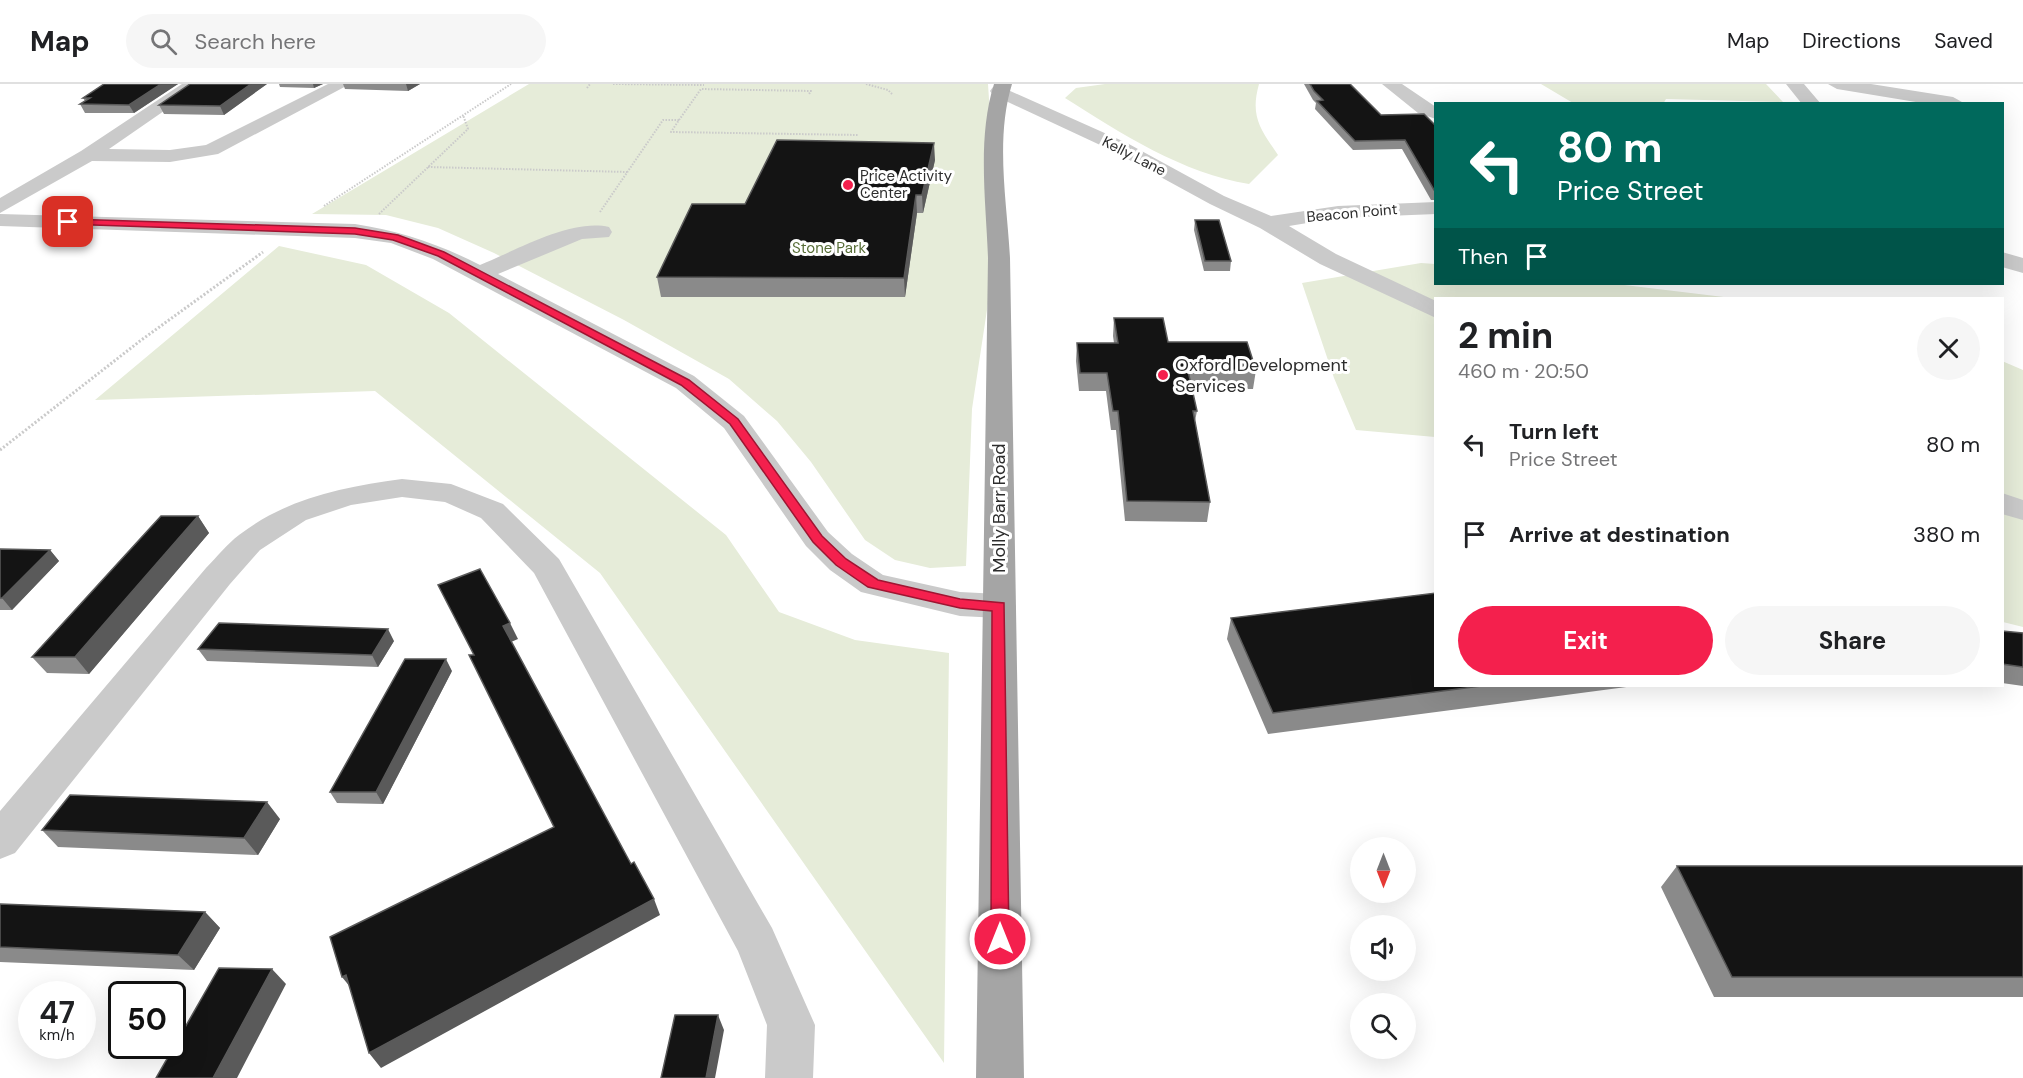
<!DOCTYPE html>
<html lang="en">
<head>
<meta charset="utf-8">
<style>
	:root { --surface:#fff; --page:#f6f6f6; --text:#202124; --muted:#757577; --line:#e0e0e0; --accent:#f4204d }
	body { margin:0; font-family:"DM Sans",sans-serif; background:var(--page); color:var(--text); height:100vh; display:flex; flex-direction:column; font-size:22px; white-space:nowrap }
	* { box-sizing:border-box; margin:0 }
	p { font-size:20px; color:var(--muted) }
	.icon { flex:none; width:33px; height:33px; fill:none; stroke:currentColor; stroke-width:2; stroke-linecap:round; stroke-linejoin:round }
	.map { position:relative; flex:1; overflow:hidden }
	.panel { position:absolute; left:1434px; top:213px; width:570px; height:390px; display:flex; flex-direction:column; background:var(--surface); border-radius:0px; box-shadow:0 6px 24px #0002 }
	.panel>* { flex:none }
	.top-card { position:absolute; left:1434px; top:18px; width:570px; height:183px; border-radius:0px; box-shadow:0 6px 24px #0002; background:#00695c; color:#fff; overflow:hidden }
	.needle { width:39px; rotate:180deg }
	.controls { position:absolute; left:1350px; top:753px; display:grid; gap:12px }
	.controls a { display:grid; place-items:center; width:66px; height:66px; border-radius:50%; background:var(--surface); box-shadow:0 6px 24px #0002; font-size:30px }
	.speed { position:absolute; left:18px; top:897px; display:flex; gap:12px; font-size:30px; font-weight:700; text-align:center }
	.speed>* { display:grid; place-content:center; width:78px; height:78px; border-radius:50%; background:var(--surface); box-shadow:0 6px 24px #0002; line-height:1 }
	.speed small { font-size:15px; font-weight:400 }
	.speed .limit { border:3px solid #111; border-radius:9px; background:#fff; color:#111 }
	.pin { position:absolute; display:grid; place-items:center; width:51px; height:51px; color:#fff; margin:-26px; border-radius:12px; box-shadow:0 3px 9px #0006 }
	.me { position:absolute; width:66px; margin:-33px; rotate:0deg; stroke-linejoin:round; filter:drop-shadow(0 0 4px #0008) }
	.turn { display:flex; align-items:center; gap:21px; height:126px; padding:0 24px; font-size:27px }
	.turn .icon { width:78px; height:78px; stroke-width:2.5 }
	.turn b { display:block; font-size:42px; line-height:51px }
	.then { display:flex; align-items:center; height:57px; padding:0 24px; background:#0003; gap:12px; font-size:22px }
	.round { display:grid; place-items:center; flex:none; width:63px; height:63px; border-radius:32px; background:var(--page) }
	.overview { display:flex; align-items:center; justify-content:space-between; height:102px; padding:0 24px }
	h1 { font-size:36px; font-weight:700; line-height:45px }
	.action { display:flex; gap:12px; margin-top:auto; padding:12px 24px }
	.action a { flex:1; height:69px; border-radius:36px; background:var(--accent); color:#fff; font-size:24px; font-weight:700; line-height:69px; text-align:center }
	.action a+a { background:var(--page); color:var(--text) }
	ul { padding:0; list-style:none }
	li { display:flex; align-items:center; gap:18px; height:90px; padding:0 24px }
	li div { flex:1 }
	li b { display:block; font-size:22px }
	li em { font-style:normal }
	header { display:flex; align-items:center; gap:36px; box-sizing:border-box; height:84px; padding:0 30px; background:var(--surface); border-bottom:2px solid var(--line) }
	header strong { font-size:28px }
	nav { display:flex; gap:33px; margin-inline-start:auto; font-size:21px }
	.search { width:420px; height:54px; background:var(--page); display:flex; align-items:center; gap:15px; box-sizing:border-box; padding:0 21px; border-radius:33px; color:var(--muted); font-size:22px }
	.map>svg:first-child { display:block }
	.green { fill:#e6ecd9 }
	.lines { fill:none; stroke-linecap:round; stroke-linejoin:round }
	.path-far1 { stroke:#cacaca; stroke-width:2; stroke-dasharray:1.5 1.5; stroke-linecap:butt }
	.path { stroke:#cacaca; stroke-width:3; stroke-dasharray:2 2; stroke-linecap:butt }
	.minor { fill:#cacaca; fill-rule:evenodd }
	.major { fill:#a5a5a5; fill-rule:evenodd }
	.wall { fill:#8a8a8a }
	.shaded-wall { fill:#5a5a5a }
	.building { fill:#141414; stroke:#5a5a5a; stroke-width:1.5 }
	.route { fill:#f4204d; stroke:#9f1532; stroke-width:1.5 }
	.poi-dot { fill:#f4204d; stroke:#fff; stroke-width:2 }
	.labels { text-anchor:middle; dominant-baseline:central; stroke-width:6; stroke-linejoin:round; paint-order:stroke }
	.far-street-label { font-size:15px; fill:#2d2d2d; stroke:#fff }
	.far-poi-label { font-size:15px; fill:#2d2d2d; stroke:#fff; text-anchor:start }
	.far-park-label { font-size:15px; fill:#576d37; stroke:#fff }
	.poi-label { font-size:18px; fill:#2d2d2d; stroke:#fff; text-anchor:start }
	.street-label { font-size:18px; fill:#2d2d2d; stroke:#fff }
</style>
</head>
<body>
<header>
<strong>Map</strong>
<div class="search"><svg class="icon" aria-label="search" viewBox="0 0 24 24"><circle cx="10" cy="10" r="6"/><path d="M15 15l6 6"/></svg>Search here</div>
<nav><a>Map</a><a>Directions</a><a>Saved</a></nav>
</header>
<div class="map">
<svg width="2023" height="994" viewBox="0 0 2023 994">
	<rect width="100%" height="100%" fill="#fff"/>
	<path class="green" d="M529,0H988L998,153L972,325L966,482L930,484L895,476L865,456L811,378L777,337L729,295L624,236L494,169L438,144L386,131L312,130Z
		M1105,0H1259C1250,32 1260,45 1278,71L1249,100C1184,90 1120,49 1065,14L1076,4Z
		M1541,0H1766L1783,18L1666,15L1663,20L1573,19Z
		M279,162L366,181L449,229L726,451L779,528L855,556L949,569L944,979L600,489L375,307L95,316Z
		M1421,179L1435,180L1436,200H1616L1732,214H1436L1435,353L1356,346L1334,294L1302,199Z
		M2002,277L2023,286V543L2003,538Z"/>
	<g class="lines">
		<path class="path-far1" d="M613,0L704,1
			M866,0L888,6L892,10
			M587,4L590,0
			M679,36L701,5L811,7L809,10
			M428,83L627,88
			M324,122L511,0
			M600,128L663,36H679L671,48L858,51
			M379,130L468,45L463,31"/>
		<path class="path" d="M0,366L140,257L263,168"/>
		<path class="minor" d="M182,0H203L109,65L170,66L206,61L328,0H350L218,70L170,78L92,77L0,129V114L81,67Z
			M1382,0H1402L1436,23V35L1418,29Z
			M1786,0H1804L1821,20H1802Z
			M1828,0H1871L1953,13L1962,18L1928,20L1837,5Z
			M999,2L1127,59L1224,112L1271,132L1338,122L1436,118V130L1338,134L1289,142L1336,170L1436,217V234L1320,180L1260,144L1210,120L1113,67L993,11L990,7L993,3Z
			M0,130L355,140C400,147 439,160 480,181C515,167 571,134 609,143L612,148L609,153L582,155L498,190L694,292L744,332L828,448L852,470L883,491L960,508L999,510L1011,514L1016,522L1011,530L999,534L960,532L861,508L830,486L806,462L724,344L676,304L433,175L391,159L355,154L0,142Z
			M2002,168L2023,174V189L2002,183Z
			M402,395L451,400L503,420L559,475L772,844L815,941L813,994H765L767,941L738,867L534,489L481,434L445,418L402,413L351,421L306,436L260,466L230,500L15,769L0,775V727L206,484C217,473 227,460 239,451C287,414 343,403 402,395Z
			M2002,409L2023,416V436L2002,430Z"/>
		<path class="major" d="M994,0H1012C995,55 1007,118 1010,174L1024,994H976L988,174C986,118 977,54 994,0Z"/>
	</g>
	<path class="wall" d="M104,0H178L134,29H85L80,20L85,17L83,14Z
		M267,0L224,31L164,30L159,21Z
		M279,0H323L314,4L280,3Z
		M343,0H420L408,7L345,5Z
		M1304,0H1350L1381,31L1436,42V116H1431L1402,65L1353,66L1315,25L1316,19L1313,16Z
		M935,76L923,129H917L905,213H661L657,193L745,120Z
		M1195,136L1231,177L1230,187H1204L1194,146Z
		M1114,234L1168,258L1256,286L1253,305H1192L1197,327L1195,337L1210,418L1207,438L1125,437L1116,346H1111L1106,307H1079L1076,277L1077,259H1114L1113,252Z
		M198,432L209,449L89,590L47,589L32,573Z
		M0,465L50,466L59,477L12,526H0Z
		M1231,534L1436,602H1634L1268,650L1227,555Z
		M2002,547L2023,549V602L2002,599Z
		M394,557L378,583L207,577L198,565Z
		M452,587L383,720L337,719L330,708Z
		M280,735L258,771L58,763L42,746Z
		M1677,782H2023V913H1714L1661,803Z
		M0,820L205,828L220,844L194,886L0,878Z"/>
	<path class="shaded-wall" d="M161,0H178L134,29L129,21Z
		M251,0H267L224,31L220,22Z
		M313,0H323L314,4Z
		M406,0H420L408,7Z
		M934,59L935,76L923,129L922,111Z
		M916,111L917,129L905,213L904,194Z
		M198,432L209,449L89,590L75,573Z
		M50,466L59,477L12,526L2,514Z
		M510,539L518,555L511,558L503,542Z
		M388,545L394,557L378,583L372,571Z
		M446,575L452,587L383,720L376,708Z
		M267,718L280,735L258,771L244,754Z
		M654,815L660,831L381,984L369,969Z
		M205,828L220,844L194,886L178,871Z
		M272,885L286,900L237,994H213Z
		M346,891L355,909L342,893Z
		M718,931L724,946L715,994H706Z"/>
	<path class="building" d="M104,0H161L129,21L80,20L90,14H83Z
		M190,0H251L220,22L159,21Z
		M1310,0H1350L1381,31L1424,30L1436,42V106H1434L1405,56L1355,57L1317,17L1323,16L1314,7Z
		M777,56L934,59L922,111H916L904,194L657,193L692,120H745Z
		M1195,136H1219L1231,177H1205Z
		M1114,234H1163L1168,258H1247L1256,286L1188,287L1197,327H1193L1210,418L1127,417L1118,327H1113L1107,289H1080L1077,259H1118Z
		M161,432H198L75,573H32Z
		M0,465L50,466L2,514H0Z
		M480,485L510,539L503,542L631,780L634,778L654,815L369,969L346,891L342,893L330,853L554,743L469,571H474L438,501Z
		M1436,509V602H1481L1273,629L1231,534Z
		M219,539L388,545L372,571L198,565Z
		M2002,547L2023,549V583L2002,580Z
		M405,575H446L376,708H330Z
		M70,711L267,718L244,754L42,746Z
		M1677,782H2023V893H1732Z
		M0,820L205,828L178,871L0,863Z
		M219,884L272,885L213,994H156Z
		M675,931H718L706,994H661Z"/>
	<path class="route" d="M68,135L355,144L398,151L444,168L689,296L738,335L822,452L846,475L878,496L960,515L1004,519L1009,855L1006,861L1000,863L993,861L991,855L992,527L960,524L868,503L836,481L813,458L730,340L681,301L438,172L393,156L355,150L64,140L63,138Z"/>
	<g class="poi-dot">
		<circle cx="848" cy="101" r="6"/>
		<circle cx="1163" cy="291" r="6"/>
	</g>
	<g class="labels">
		<g class="far-street-label">
			<text transform="translate(1134 72) rotate(27)">Kelly Lane</text>
			<text transform="translate(1352 129) rotate(-5)">Beacon Point</text>
		</g>
		<g class="far-poi-label">
			<text x="860" y="92">Price Activity<tspan x="860" dy="17">Center</tspan></text>
		</g>
		<g class="far-park-label">
			<text x="829" y="164">Stone Park</text>
		</g>
		<g class="poi-label">
			<text x="1175" y="281">Oxford Development<tspan x="1175" dy="21">Services</tspan></text>
		</g>
		<g class="street-label">
			<text transform="translate(999 424) rotate(-90)">Molly Barr Road</text>
		</g>
	</g>
</svg>
<div class="controls">
<a><svg class="needle" viewBox="-14 -14 28 28"><path d="M0-13l5 13h-10z" fill="#e53935"/><path d="M0 13l5-13h-10z" fill="#757577"/></svg></a>
<a><svg class="icon" aria-label="sound" viewBox="0 0 24 24"><path d="M4 9h4l5-4v14l-5-4H4zM17 9q2 3 0 6"/></svg></a>
<a><svg class="icon" aria-label="search" viewBox="0 0 24 24"><circle cx="10" cy="10" r="6"/><path d="M15 15l6 6"/></svg></a>
</div>
<div class="speed"><div>47<small>km/h</small></div><div class="limit">50</div></div>
<div class="pin" style="left:68px;top:138px;background:#d93025"><svg class="icon" aria-label="arrive" viewBox="0 0 24 24"><path d="M6 21V4h12l-3 4 3 4H6"/></svg></div>
<svg class="me" style="left:1000px;top:855px" viewBox="-20 -20 40 40"><circle r="17" fill="#f4204d" stroke="#fff" stroke-width="3"/><path d="M0-11L8 9 0 5-8 9z" fill="#fff"/></svg>
<div class="top-card">
<div class="turn"><svg class="icon" aria-label="left" viewBox="0 0 24 24"><path d="M17 20v-9H6M10 6l-5 5 5 5"/></svg><div><b>80 m</b>Price Street</div></div>
<div class="then">Then<svg class="icon" aria-label="arrive" viewBox="0 0 24 24"><path d="M6 21V4h12l-3 4 3 4H6"/></svg></div>
</div>
<section class="panel">
<div class="overview"><div><h1>2 min</h1><p>460 m · 20:50</p></div><a class="round"><svg class="icon" aria-label="close" viewBox="0 0 24 24"><path d="M6 6l12 12M18 6L6 18"/></svg></a></div>
<ul>
<li><svg class="icon" aria-label="left" viewBox="0 0 24 24"><path d="M17 20v-9H6M10 6l-5 5 5 5"/></svg><div><b>Turn left</b><p>Price Street</p></div><em>80 m</em></li>
<li><svg class="icon" aria-label="arrive" viewBox="0 0 24 24"><path d="M6 21V4h12l-3 4 3 4H6"/></svg><div><b>Arrive at destination</b></div><em>380 m</em></li>
</ul>
<div class="action"><a>Exit</a><a>Share</a></div>
</section>
</div>
</body>
</html>
